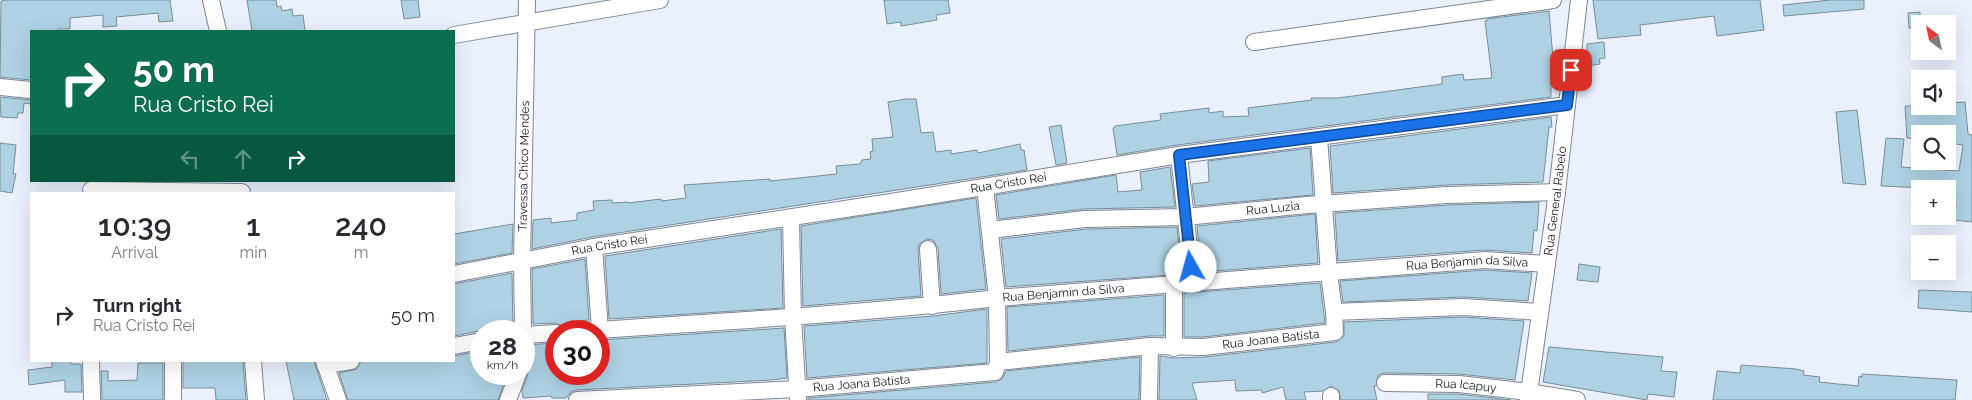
<!DOCTYPE html>
<html lang="en">
<head>
<meta charset="utf-8">
<style>
	:root { --surface:#fff; --page:#f7f7f7; --text:#2b2b33; --muted:#7c7c81 }
	body { margin:0; font-family:Raleway,sans-serif; background:var(--page); color:var(--text); height:100vh; display:flex; flex-direction:column; font-size:19px; white-space:nowrap }
	* { box-sizing:border-box; margin:0 }
	p { font-size:16px; color:var(--muted) }
	.icon { flex:none; width:28px; height:28px; fill:none; stroke:currentColor; stroke-width:2; stroke-linecap:round; stroke-linejoin:round }
	.map { position:relative; flex:1; overflow:hidden }
	.sheet { position:absolute; left:30px; top:192px; width:425px; height:170px; display:flex; flex-direction:column; background:var(--surface); border-radius:0px; box-shadow:0 5px 20px #0002 }
	.sheet>* { flex:none }
	.guide { position:absolute; left:30px; top:30px; width:425px; height:152px; border-radius:0px; box-shadow:0 5px 20px #0002; background:#0b6e4f; color:#fff; overflow:hidden }
	.needle { width:32px; rotate:327deg }
	.fabs { position:absolute; left:1911px; top:15px; display:grid; gap:10px }
	.fabs a { display:grid; place-items:center; width:45px; height:45px; border-radius:0px; background:var(--surface); box-shadow:0 5px 20px #0002; font-size:25px }
	.speed { position:absolute; left:470px; top:320px; display:flex; gap:10px; font-size:25px; font-weight:700; text-align:center }
	.speed>* { display:grid; place-content:center; width:65px; height:65px; border-radius:50%; background:var(--surface); box-shadow:0 5px 20px #0002; line-height:1 }
	.speed small { font-size:12px; font-weight:400 }
	.speed .limit { border:8px solid #d22; background:#fff; color:#111 }
	.pin { position:absolute; display:grid; place-items:center; width:42px; height:42px; color:#fff; margin:-21px; border-radius:10px; box-shadow:0 2px 8px #0006 }
	.me { position:absolute; width:55px; margin:-28px; rotate:353deg; stroke-linejoin:round; filter:drop-shadow(0 0 4px #0008) }
	.turn { display:flex; align-items:center; gap:18px; height:105px; padding:0 20px; font-size:22px }
	.turn .icon { width:65px; height:65px; stroke-width:2.5 }
	.turn b { display:block; font-size:35px; line-height:42px }
	.lanes { display:flex; align-items:center; height:48px; padding:0 20px; background:#0003; justify-content:center; gap:25px; direction:ltr }
	.lanes .off { opacity:.35 }
	.eta { display:flex; justify-content:space-evenly; align-items:center; height:85px; text-align:center }
	.eta b { font-size:30px; font-weight:600; line-height:35px }
	ul { padding:0; list-style:none }
	li { display:flex; align-items:center; gap:15px; height:75px; padding:0 20px }
	li div { flex:1 }
	li b { display:block; font-size:19px }
	li em { font-style:normal }
	.map>svg:first-child { display:block }
	.building { fill:#aed2e4; stroke:#798d97 }
	.lines { fill:none; stroke-linecap:round; stroke-linejoin:round }
	.minor-casing { stroke:#7d8798; stroke-width:18 }
	.minor { stroke:#fff; stroke-width:16 }
	.route-casing { stroke:#114b97; stroke-width:12 }
	.route { stroke:#1a73e8; stroke-width:9 }
	.labels { text-anchor:middle; dominant-baseline:central; stroke-width:5; stroke-linejoin:round; paint-order:stroke }
	.street-label { font-size:12px; fill:#14171e; stroke:#fdfdfd }
</style>
</head>
<body>
<div class="map">
<svg width="1972" height="400" viewBox="0 0 1972 400">
	<rect width="100%" height="100%" fill="#eaf0fc"/>
	<path class="building" d="M6,0H170L173,21L159,22L158,13L116,17L117,26L103,27V15L70,18V29H58V31H31V80L0,77L1,1Z
		M247,0H276L277,7L281,6L282,11L292,9L293,16L303,15L305,31H252Z
		M401,0H418L420,17L404,19Z
		M884,0H948L950,13L936,15L937,20L901,26V22L887,24Z
		M1593,0H1760L1764,30L1717,36L1714,16L1640,25L1641,35L1598,39Z
		M1830,0H1864V9L1784,16L1783,5Z
		M1549,11L1555,82L1551,83V97L1177,145L1117,155L1113,128L1115,127V126L1161,120L1160,114L1209,108V113L1223,111V117L1249,116L1248,108L1312,100L1311,98H1338L1442,84V77L1463,74L1464,80L1492,78L1485,21H1487V19Z
		M1920,12V27L1909,28L1908,13Z
		M1604,42L1605,58L1599,59L1600,64L1587,66V44Z
		M0,97L31,100V104L24,103L23,113H18L17,118L1,117Z
		M906,99H916L921,133L933,132L936,152L951,150V154L977,150L978,153L1020,144L1021,150H1024L1027,170L592,237L532,249L533,220L551,218V223L577,220V213L594,210L593,201L612,200V203L628,202V203L661,199L662,201L686,198L684,185L770,179V181L837,174L836,166L860,164L862,160L871,159L870,152L873,151L872,139L893,137L888,102Z
		M1965,102L1968,134L1972,135V222L1954,220L1956,204L1948,203V189L1881,186L1886,138L1904,139L1901,167L1959,171L1963,145L1948,143V134H1920V139L1907,138L1905,106H1948V103Z
		M1857,110L1866,185L1843,183L1836,112Z
		M1551,117L1552,127H1549L1543,182L1447,185L1333,193L1330,146Z
		M1061,125L1067,163L1056,165L1049,127Z
		M0,143L16,145L13,174H16L12,193L0,191Z
		M1310,148L1313,195L1195,206L1192,184L1209,182L1208,161Z
		M1170,167L1175,207L1085,209L999,219L996,195L1116,175L1118,192L1142,190L1140,172Z
		M976,198L986,289L941,294L938,248L933,240L927,239L919,244L918,249L921,296L803,306L801,226Z
		M1539,202L1537,231L1534,230L1532,253L1484,250L1338,261L1335,213L1447,205Z
		M1315,214L1318,263L1202,272L1197,226Z
		M513,224L512,253L454,264V234Z
		M1177,227L1182,274L1006,287L1001,239L1086,229Z
		M781,229L783,308L609,319L605,256Z
		M585,259L589,320L579,321L572,325L564,327L556,323L533,324L532,269Z
		M1579,264L1600,267L1598,282L1577,280Z
		M1485,270L1532,273L1528,301L1463,297L1343,302L1340,281Z
		M512,273L513,329L479,331L454,336V284Z
		M1320,283L1325,323L1203,337H1184V293Z
		M1919,290L1972,292V312L1918,308Z
		M1164,295V336H1149L1008,351L1007,307Z
		M987,309V363L807,378L804,326L933,316Z
		M1463,317L1524,321L1515,380L1459,374L1385,373L1378,375L1376,386H1374L1377,400H1341L1339,391L1331,386L1323,391L1304,392L1306,400H1286L1283,387L1262,393V390L1236,391L1235,380L1192,383L1197,400H1159L1160,356L1174,358L1204,357L1336,342L1344,336V322Z
		M784,328L787,378L772,380L576,390L571,392L566,398H552L551,396L523,398L522,391L528,373L524,367L525,345L556,343V374H599V340Z
		M1549,347L1663,357L1661,371L1677,372L1674,397L1648,394L1647,400L1543,382Z
		M481,351V374H507L498,400H348L339,373L357,369L361,361H454V356Z
		M1140,357L1139,400H808V398L996,382L1002,379L1006,371Z
		M52,361H70L71,364H81L82,392H65V380L29,385L28,370L52,367Z
		M183,361H243L246,400H216L215,388H183Z
		M286,361H314L327,400H294Z
		M138,363H163V400H102L101,371H108V381L137,380Z
		M1741,365L1796,369L1804,371L1803,375L1820,377L1819,382L1858,386L1859,376L1862,377V374L1957,380L1955,400H1713L1717,371L1740,373Z
		M1428,394H1458L1511,400H1428Z"/>
	<g class="lines">
		<defs>
			<g id="minor">
				<path d="M211,0L218,31"/>
				<path d="M454,35L660,0"/>
				<path d="M1254,42L1553,0"/>
				<path d="M0,87L31,90"/>
				<path d="M1179,155L1193,284"/>
				<path d="M91,190L242,192"/>
				<path d="M791,218L793,317L798,400"/>
				<path id="s1" d="M990,230L1085,219L1185,217L1307,205L1447,195L1557,192"/>
				<path d="M594,247L600,330"/>
				<path d="M928,249L932,306"/>
				<path id="s2" d="M454,274L594,247L891,202L1179,155L1567,105"/>
				<path d="M1174,285V348"/>
				<path d="M1334,312L1463,307L1540,312"/>
				<path id="s3" d="M523,331L522,262L527,0"/>
				<path id="s4" d="M580,331C719,322 859,314 997,298L1485,260L1547,264"/>
				<path d="M524,335L556,333"/>
				<path d="M454,346L481,341"/>
				<path d="M91,361L92,400"/>
				<path d="M173,361V400"/>
				<path d="M253,361L256,400"/>
				<path d="M324,361L338,400"/>
				<path id="s5" d="M998,362L1150,346L1203,347L1335,332L1334,312L1329,273L1319,137"/>
				<path d="M325,365L351,361"/>
				<path id="s6" d="M1385,383L1459,384L1529,392L1577,400"/>
				<path d="M1331,396V400"/>
				<path d="M508,400L518,374"/>
				<path id="s7" d="M577,400L797,389L995,372L998,362L997,298L985,187"/>
				<path d="M1149,400L1150,346"/>
				<path id="s8" d="M1528,400L1557,192L1579,0"/>
			</g>
		</defs>
		<use href="#minor" class="minor-casing"/>
		<use href="#minor" class="minor"/>
	</g>
	<g class="lines">
		<defs>
			<path id="route" d="M1191,267L1179,155L1567,105L1571,70"/>
		</defs>
		<use href="#route" class="route-casing"/>
		<use href="#route" class="route"/>
	</g>
	<g class="labels">
		<g class="street-label">
			<text stroke="none"><textPath href="#s3" startOffset="165">Travessa Chico Mendes</textPath></text>
			<text stroke="none"><textPath href="#s2" startOffset="562">Rua Cristo Rei</textPath></text>
			<text stroke="none"><textPath href="#s8" startOffset="201">Rua General Rabelo</textPath></text>
			<text stroke="none"><textPath href="#s1" startOffset="284">Rua Luzia</textPath></text>
			<text stroke="none"><textPath href="#s2" startOffset="158">Rua Cristo Rei</textPath></text>
			<text stroke="none"><textPath href="#s4" startOffset="890">Rua Benjamin da Silva</textPath></text>
			<text stroke="none"><textPath href="#s4" startOffset="485">Rua Benjamin da Silva</textPath></text>
			<text stroke="none"><textPath href="#s5" startOffset="274">Rua Joana Batista</textPath></text>
			<text stroke="none"><textPath href="#s7" startOffset="285">Rua Joana Batista</textPath></text>
			<text stroke="none"><textPath href="#s6" startOffset="81">Rua Icapuy</textPath></text>
		</g>
	</g>
</svg>
<div class="fabs">
<a><svg class="needle" viewBox="-14 -14 28 28"><path d="M0-13l5 13h-10z" fill="#e53935"/><path d="M0 13l5-13h-10z" fill="#7c7c81"/></svg></a>
<a><svg class="icon" aria-label="sound" viewBox="0 0 24 24"><path d="M4 9h4l5-4v14l-5-4H4zM17 9q2 3 0 6"/></svg></a>
<a><svg class="icon" aria-label="search" viewBox="0 0 24 24"><circle cx="10" cy="10" r="6"/><path d="M15 15l6 6"/></svg></a>
<a>+</a>
<a>−</a>
</div>
<div class="speed"><div>28<small>km/h</small></div><div class="limit">30</div></div>
<div class="pin" style="left:1571px;top:70px;background:#d93025"><svg class="icon" aria-label="arrive" viewBox="0 0 24 24"><path d="M6 21V4h12l-3 4 3 4H6"/></svg></div>
<svg class="me" style="left:1191px;top:267px" viewBox="-20 -20 40 40"><circle r="19" fill="#fff"/><path d="M0-13L10 11 0 6-10 11z" fill="#1a73e8"/></svg>
<div class="guide">
<div class="turn"><svg class="icon" aria-label="right" viewBox="0 0 24 24"><path d="M7 20v-9h11M14 6l5 5-5 5"/></svg><div><b>50 m</b>Rua Cristo Rei</div></div>
<div class="lanes"><svg class="icon off" aria-label="left" viewBox="0 0 24 24"><path d="M17 20v-9H6M10 6l-5 5 5 5"/></svg><svg class="icon off" aria-label="ahead" viewBox="0 0 24 24"><path d="M12 20V5M6 11l6-6 6 6"/></svg><svg class="icon" aria-label="right" viewBox="0 0 24 24"><path d="M7 20v-9h11M14 6l5 5-5 5"/></svg></div>
</div>
<section class="sheet">
<div class="eta">
<div><b>10:39</b><p>Arrival</p></div>
<div><b>1</b><p>min</p></div>
<div><b>240</b><p>m</p></div>
</div>
<ul>
<li><svg class="icon" aria-label="right" viewBox="0 0 24 24"><path d="M7 20v-9h11M14 6l5 5-5 5"/></svg><div><b>Turn right</b><p>Rua Cristo Rei</p></div><em>50 m</em></li>
</ul>
</section>
</div>
</body>
</html>
